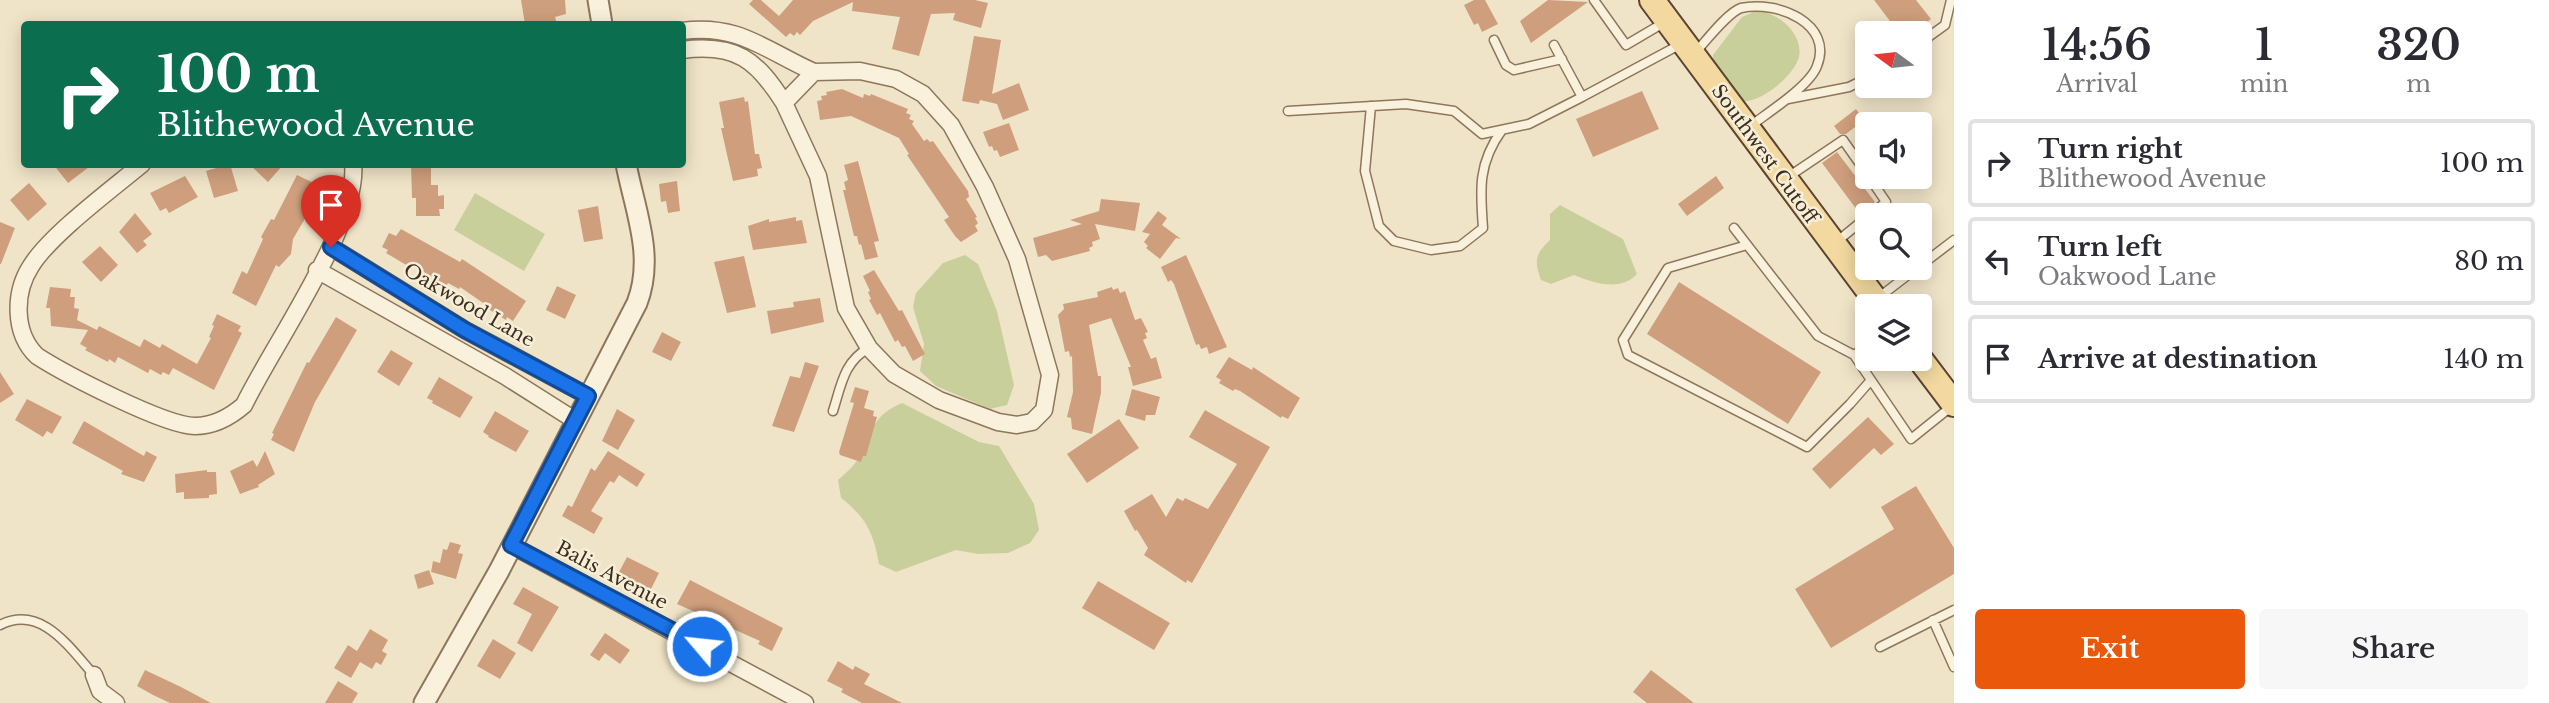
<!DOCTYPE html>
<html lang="en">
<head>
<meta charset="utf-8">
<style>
	:root { --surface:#fff; --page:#f7f7f7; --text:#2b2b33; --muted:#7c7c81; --line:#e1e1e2; --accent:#ea580c }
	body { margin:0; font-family:"Libre Baskerville",serif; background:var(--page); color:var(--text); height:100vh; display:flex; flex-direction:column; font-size:26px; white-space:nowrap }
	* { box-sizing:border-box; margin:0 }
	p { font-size:23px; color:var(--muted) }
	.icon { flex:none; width:38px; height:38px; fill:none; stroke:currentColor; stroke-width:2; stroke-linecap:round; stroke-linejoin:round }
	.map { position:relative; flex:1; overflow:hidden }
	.drawer { display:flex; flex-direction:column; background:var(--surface); width:595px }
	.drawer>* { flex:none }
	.banner { position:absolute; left:21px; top:21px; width:665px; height:147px; border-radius:7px; box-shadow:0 4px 18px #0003; background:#0b6e4f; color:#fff; overflow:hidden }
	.needle { width:46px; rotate:285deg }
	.tools { position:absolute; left:1855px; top:21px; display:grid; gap:14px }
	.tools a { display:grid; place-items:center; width:77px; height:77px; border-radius:7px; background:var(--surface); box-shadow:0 4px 18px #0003; font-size:35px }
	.pin { position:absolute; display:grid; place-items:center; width:60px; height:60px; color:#fff; margin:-72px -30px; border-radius:50% 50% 50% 0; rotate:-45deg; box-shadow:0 0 7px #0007 }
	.pin .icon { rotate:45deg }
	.me { position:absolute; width:77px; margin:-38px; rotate:298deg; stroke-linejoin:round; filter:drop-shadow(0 0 5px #0008) }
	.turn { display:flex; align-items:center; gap:24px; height:147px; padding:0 21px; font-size:32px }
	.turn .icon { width:91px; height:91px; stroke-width:2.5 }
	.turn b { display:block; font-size:49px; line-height:60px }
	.eta { display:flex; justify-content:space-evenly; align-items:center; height:119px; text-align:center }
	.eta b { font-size:42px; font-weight:600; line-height:49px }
	.cta { display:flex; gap:14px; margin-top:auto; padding:14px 21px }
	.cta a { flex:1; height:80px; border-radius:7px; background:var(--accent); color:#fff; font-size:28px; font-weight:600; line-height:80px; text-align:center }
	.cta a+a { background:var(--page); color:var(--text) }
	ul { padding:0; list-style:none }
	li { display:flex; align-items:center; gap:21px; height:88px; margin:0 14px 10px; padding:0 7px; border:4px solid var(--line); border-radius:7px }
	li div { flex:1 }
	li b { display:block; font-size:26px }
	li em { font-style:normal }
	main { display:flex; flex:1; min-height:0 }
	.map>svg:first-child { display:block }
	.green { fill:#c9cf9b }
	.building { fill:#cf9f7d }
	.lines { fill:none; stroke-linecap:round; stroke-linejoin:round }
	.service-casing { stroke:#8d765c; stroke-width:11 }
	.minor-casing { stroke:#8d765c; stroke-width:19 }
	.tertiary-casing { stroke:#8d765c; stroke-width:23 }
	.primary-casing { stroke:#5b4430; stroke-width:28 }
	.service { stroke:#faf1dc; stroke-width:8 }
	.minor { stroke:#faf1dc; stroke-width:16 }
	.tertiary { stroke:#faf1dc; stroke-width:19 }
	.primary { stroke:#f3d9a0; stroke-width:24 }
	.route-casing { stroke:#114b97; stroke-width:18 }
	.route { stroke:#1a73e8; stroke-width:12 }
	.labels { text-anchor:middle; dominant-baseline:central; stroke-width:5; stroke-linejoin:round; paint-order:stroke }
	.street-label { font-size:19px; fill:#3d2e20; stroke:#f7eed8 }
</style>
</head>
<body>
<main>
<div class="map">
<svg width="1954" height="703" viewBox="0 0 1954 703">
	<rect width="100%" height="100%" fill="#f0e4c8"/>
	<path class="green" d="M1756,11C1777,11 1804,34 1799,57C1794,76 1760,104 1742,101L1713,62V55L1742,17Z
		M475,193L545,234L524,271L454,230Z
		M1560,205L1623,239L1637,274C1620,292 1594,283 1574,275L1551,284L1541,280C1534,261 1535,254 1550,240V214Z
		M965,255L978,264L997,311L1014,385L1007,405L990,409L936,386L920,371L924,344L913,307L916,293L943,263Z
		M902,403L979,442L999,446L1034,504L1039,530L1030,543L1008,553L978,554L956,550L896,572L879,564C874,534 866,517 841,498L838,480C845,474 853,467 858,459C873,432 871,416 902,403Z"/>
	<path class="building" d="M521,0H565L566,14L555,17L557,24H525Z
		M753,0H761L779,16L793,0H975L988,3L981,28L953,20L955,13L931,14L919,56L892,49L900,17L852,11L853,2L813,21L800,35L797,32L794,36L790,33L786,37L749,4Z
		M1474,0H1485L1498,24L1482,32L1478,23L1474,25L1464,5Z
		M1548,0L1588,2L1531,43L1520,21Z
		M1874,0H1916L1931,19L1914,33H1899Z
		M974,36L1001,40L992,94L1019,83L1029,110L1003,120L997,104L980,100L979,104L962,101Z
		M842,89L863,98L864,94L870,96L871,94L908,109L906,113L911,115L909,119L914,121L912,124L924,141L927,139L930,142L933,141L968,191L969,197L966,199L977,217L975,218L978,223L975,226L978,231L961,242L955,236L944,220L949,217L907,155L909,154L899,138L851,116L820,120L817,101L822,100L821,96L827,95L826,92Z
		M1642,91L1659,129L1593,157L1576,119Z
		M744,97L745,102L748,101L755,154H759L762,168L757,169L758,176L733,181L721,128H724L719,102Z
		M1856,109L1864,120L1846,134H1840L1834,126Z
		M1009,123L1019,150L1000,157L997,150L994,151L992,146L989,147L983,132Z
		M1837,152L1875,202L1860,214L1822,163Z
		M858,161L879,241L874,242L878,257L865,260L861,244L859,245L857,236H854L843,190H846L844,182L848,180L844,165Z
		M53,164H93L68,183Z
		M230,164L238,191L214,198L206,171Z
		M249,164H284L268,182Z
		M411,164H431V185H438V196L444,195V209H439L440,216H416V198H412Z
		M297,175L320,186L317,192L320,193L293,239L291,254L279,267L276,265L256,306L232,293L242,271L247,274L263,239L261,237L271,219L274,220Z
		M185,176L198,197L169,213L166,208L160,211L150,193Z
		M1716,176L1724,188L1687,216L1678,204Z
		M677,181L680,211L668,213L666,201L661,202L659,184Z
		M29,183L47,204L28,221L10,200Z
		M1101,199L1140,203L1135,231L1095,224L1100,239L1092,242L1093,246L1089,248L1090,251L1052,261L1046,255L1038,257L1033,238L1082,224L1070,220L1099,211Z
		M598,206L603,239L584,242L578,210Z
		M1158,211L1167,218L1162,225L1181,239L1176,238L1160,259L1146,248L1148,246L1144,242L1150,234L1142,232Z
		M135,213L152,234L143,241L147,245L137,253L119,232Z
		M796,217V221L802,220L807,243L753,250L748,226L769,219V222Z
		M0,222L15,228L1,264H0Z
		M401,229L460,262L462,259L526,301L513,321L507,317L506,320L485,307L486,305L460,287L459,289L448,283L446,286L416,267L410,263L408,266L386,253L388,250L382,247L389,233L396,236Z
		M100,246L118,265L101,282L82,262Z
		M1186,255L1227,347L1209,354L1207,347L1201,349L1199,344L1196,345L1174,284L1171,280L1168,282L1161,267Z
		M744,256L756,307L727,313L714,262Z
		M874,270L899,311L902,310L925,354L913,361L905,346L902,347L898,340L895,342L880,313L877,315L869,300L871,299L868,292L870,291L863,276Z
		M1679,282L1821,372L1788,424L1647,334Z
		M557,286L576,295L565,319L546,310Z
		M50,287L71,289L70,297H75L74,308L79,309L77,320L97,330L99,326L140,347L144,339L160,348L162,344L197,364L211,338L209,337L214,326L212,325L217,314L241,326L238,331L242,333L214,390L173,368L169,375L163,372L161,375L150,369L148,373L118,357L115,363L109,359L108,362L85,350L87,348L80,344L88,330L51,326L50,308H46Z
		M1112,287L1113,290L1118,288L1120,293L1125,291L1135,320L1141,318L1148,332L1145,333L1147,338L1143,340L1151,359L1156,357L1162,378L1133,386L1128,367H1131L1111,318L1089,325L1098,376H1101V393L1092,434L1072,429L1071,418L1067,417L1073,392L1072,356L1070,357L1069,351L1065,352L1058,315L1064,309L1063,304L1098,297L1097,292Z
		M820,298L824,322L771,334L767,311L794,307L793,302Z
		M336,317L357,330L315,402L294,452L271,440L274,434L272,433L307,362L309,363Z
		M662,332L681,342L671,361L652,352Z
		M391,350L413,363L399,386L377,372Z
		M1229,357L1252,370L1253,367L1300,398L1288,419L1282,416L1281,418L1240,391L1235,389L1233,391L1219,383L1221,380L1216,377Z
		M805,362L819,366L794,432L772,426L790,376L800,378Z
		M0,372L14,394L0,403Z
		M439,377L473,397L460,418L432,403L433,401L427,398Z
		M855,387L869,391L864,408L874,411L873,416L877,417L866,456H863L861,462L840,455L839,452L854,403L850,402Z
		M1132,389L1160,397L1155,415H1146L1145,421L1125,415Z
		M27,399L62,417L52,434L47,431L43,437L15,420Z
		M617,409L635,420L618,450L602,441Z
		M1205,410L1270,447L1192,583L1187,580L1186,583L1144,555L1148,548L1137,530L1135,531L1124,511L1152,494L1166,517L1177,498L1183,501L1185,498L1208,509L1237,464L1189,437Z
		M495,411L529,431L516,452L488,437L489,436L483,432Z
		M1868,417L1894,444L1881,455L1874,448L1830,489L1812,469Z
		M1119,419L1139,448L1087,483L1067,454Z
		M84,421L144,456L146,451L157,457L144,482L121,474L123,471L72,443Z
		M265,451L275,474L258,485L259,487L240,494L230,471L253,460L257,467Z
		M608,451L645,474L637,487L619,475L614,483L610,481L591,511L603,518L594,534L562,516L568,505L572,507L591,468L595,471Z
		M207,470V472H216L217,494L209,495V498L184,499V492L176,493L175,474Z
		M1916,486L1954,548V574L1831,648L1795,589L1894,529L1881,507Z
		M450,542L461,545L458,553L463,554L456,579L431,572L433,561L440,563L443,549L447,550Z
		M627,557L659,573L650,591L619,572Z
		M429,570L434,584L418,589L414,575Z
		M690,580L783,628L772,651L758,644L760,641L677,604Z
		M1098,581L1170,623L1154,650L1082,608Z
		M523,587L559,607L532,652L517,643L532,614L513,604Z
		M370,629L388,640L382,651L387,654L381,665L376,662L372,669L360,662L351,678L334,668L348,645L357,651Z
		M605,633L630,650L620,664L605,653L599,661L590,655Z
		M493,639L516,653L500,679L477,666Z
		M838,661L853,670L855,666L870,674L864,684L902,703H862L841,692L843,689L827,681Z
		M145,670L181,687L211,703H170L153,695L137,686Z
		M1651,670L1694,703H1647L1633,692Z
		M338,681L358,693L352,703H325Z"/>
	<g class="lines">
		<defs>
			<path id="service" d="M1594,0L1626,45L1665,22
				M1494,40L1506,65L1514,70L1562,59
				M1920,43L1945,25L1951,0
				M1554,45L1582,97L1681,44
				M1695,53C1706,41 1727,13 1741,8C1778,0 1834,24 1817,66C1810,86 1766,114 1749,127
				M1788,99L1849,87L1867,78
				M1371,106L1365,171L1379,226L1394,241L1431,250L1460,246L1483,228C1480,189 1478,163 1502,130
				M1288,111L1406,104L1454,111L1482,134L1529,124L1582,97
				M1788,177L1843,140L1867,174
				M1869,177L1886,202L1870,215
				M1734,228L1818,336L1854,355L1911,439L1952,406
				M1835,243L1867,217
				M1747,245L1668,268L1623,340L1628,355L1807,447L1850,404L1871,380
				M1920,266L1954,240
				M1878,298L1917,268
				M1854,355L1867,346
				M833,411C841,386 844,361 869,348
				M1933,620L1954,667
				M0,625C41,604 69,647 94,675
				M1880,647L1954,610"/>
			<path id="minor" d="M682,31C739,23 766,51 814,72
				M682,50C736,43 757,60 784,103
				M860,71L896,79L923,94L951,125L985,187L1017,259L1050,375L1044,410L1032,422L1017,425L998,422L939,400L894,374L869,348L846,308L818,176L784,103L814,72Z
				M142,164C112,189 50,235 31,266C14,292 13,333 37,356C65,374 165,426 195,426C214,426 229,418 244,405C271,348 360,223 353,164
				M331,247L465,330L588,396
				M317,270L505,376L576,421
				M511,545L805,703
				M94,675L100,691L116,703"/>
			<path id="tertiary" d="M598,0L602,24
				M424,703L499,571L637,303C655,256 635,211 626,164"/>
			<path id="primary" d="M1652,0L1880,306
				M1920,359L1954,404"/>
		</defs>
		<use href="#service" class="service-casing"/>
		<use href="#minor" class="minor-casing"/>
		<use href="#tertiary" class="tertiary-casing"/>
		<use href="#primary" class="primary-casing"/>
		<use href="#service" class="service"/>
		<use href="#minor" class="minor"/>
		<use href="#tertiary" class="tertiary"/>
		<use href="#primary" class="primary"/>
	</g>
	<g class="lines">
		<defs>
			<path id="route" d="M331,247L465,330L588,396L511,545L702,646"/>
		</defs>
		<use href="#route" class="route-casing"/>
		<use href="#route" class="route"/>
	</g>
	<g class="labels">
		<g class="street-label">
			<text transform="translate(1765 154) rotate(54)">Southwest Cutoff</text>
			<text transform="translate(469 305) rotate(30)">Oakwood Lane</text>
			<text transform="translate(612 575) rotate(28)">Balis Avenue</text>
		</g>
	</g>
</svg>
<div class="tools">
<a><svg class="needle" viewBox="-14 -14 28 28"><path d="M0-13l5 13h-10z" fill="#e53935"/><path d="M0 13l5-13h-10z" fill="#7c7c81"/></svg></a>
<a><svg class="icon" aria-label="sound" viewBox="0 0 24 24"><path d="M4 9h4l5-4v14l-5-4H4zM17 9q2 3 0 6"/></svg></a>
<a><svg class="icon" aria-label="search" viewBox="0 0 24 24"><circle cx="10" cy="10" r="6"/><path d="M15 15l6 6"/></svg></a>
<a><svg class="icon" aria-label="layers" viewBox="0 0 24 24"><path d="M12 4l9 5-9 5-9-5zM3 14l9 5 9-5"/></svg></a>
</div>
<div class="pin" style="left:331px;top:247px;background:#d93025"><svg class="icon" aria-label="arrive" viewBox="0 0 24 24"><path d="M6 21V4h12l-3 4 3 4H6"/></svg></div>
<svg class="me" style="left:702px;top:646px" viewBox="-20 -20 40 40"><circle r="17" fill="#1a73e8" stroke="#fff" stroke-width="3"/><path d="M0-11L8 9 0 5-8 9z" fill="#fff"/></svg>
<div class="banner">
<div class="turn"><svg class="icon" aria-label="right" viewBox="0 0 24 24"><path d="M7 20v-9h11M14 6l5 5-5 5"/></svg><div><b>100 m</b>Blithewood Avenue</div></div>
</div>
</div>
<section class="drawer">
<div class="eta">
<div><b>14:56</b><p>Arrival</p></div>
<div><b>1</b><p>min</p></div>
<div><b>320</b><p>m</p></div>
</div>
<ul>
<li><svg class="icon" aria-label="right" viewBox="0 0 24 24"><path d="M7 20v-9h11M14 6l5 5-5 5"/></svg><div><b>Turn right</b><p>Blithewood Avenue</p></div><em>100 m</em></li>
<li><svg class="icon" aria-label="left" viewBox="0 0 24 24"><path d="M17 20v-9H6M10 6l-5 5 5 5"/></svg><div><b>Turn left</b><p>Oakwood Lane</p></div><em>80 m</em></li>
<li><svg class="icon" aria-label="arrive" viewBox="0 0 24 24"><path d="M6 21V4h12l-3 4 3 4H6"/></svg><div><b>Arrive at destination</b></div><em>140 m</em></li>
</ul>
<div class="cta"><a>Exit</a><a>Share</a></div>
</section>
</main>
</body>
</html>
